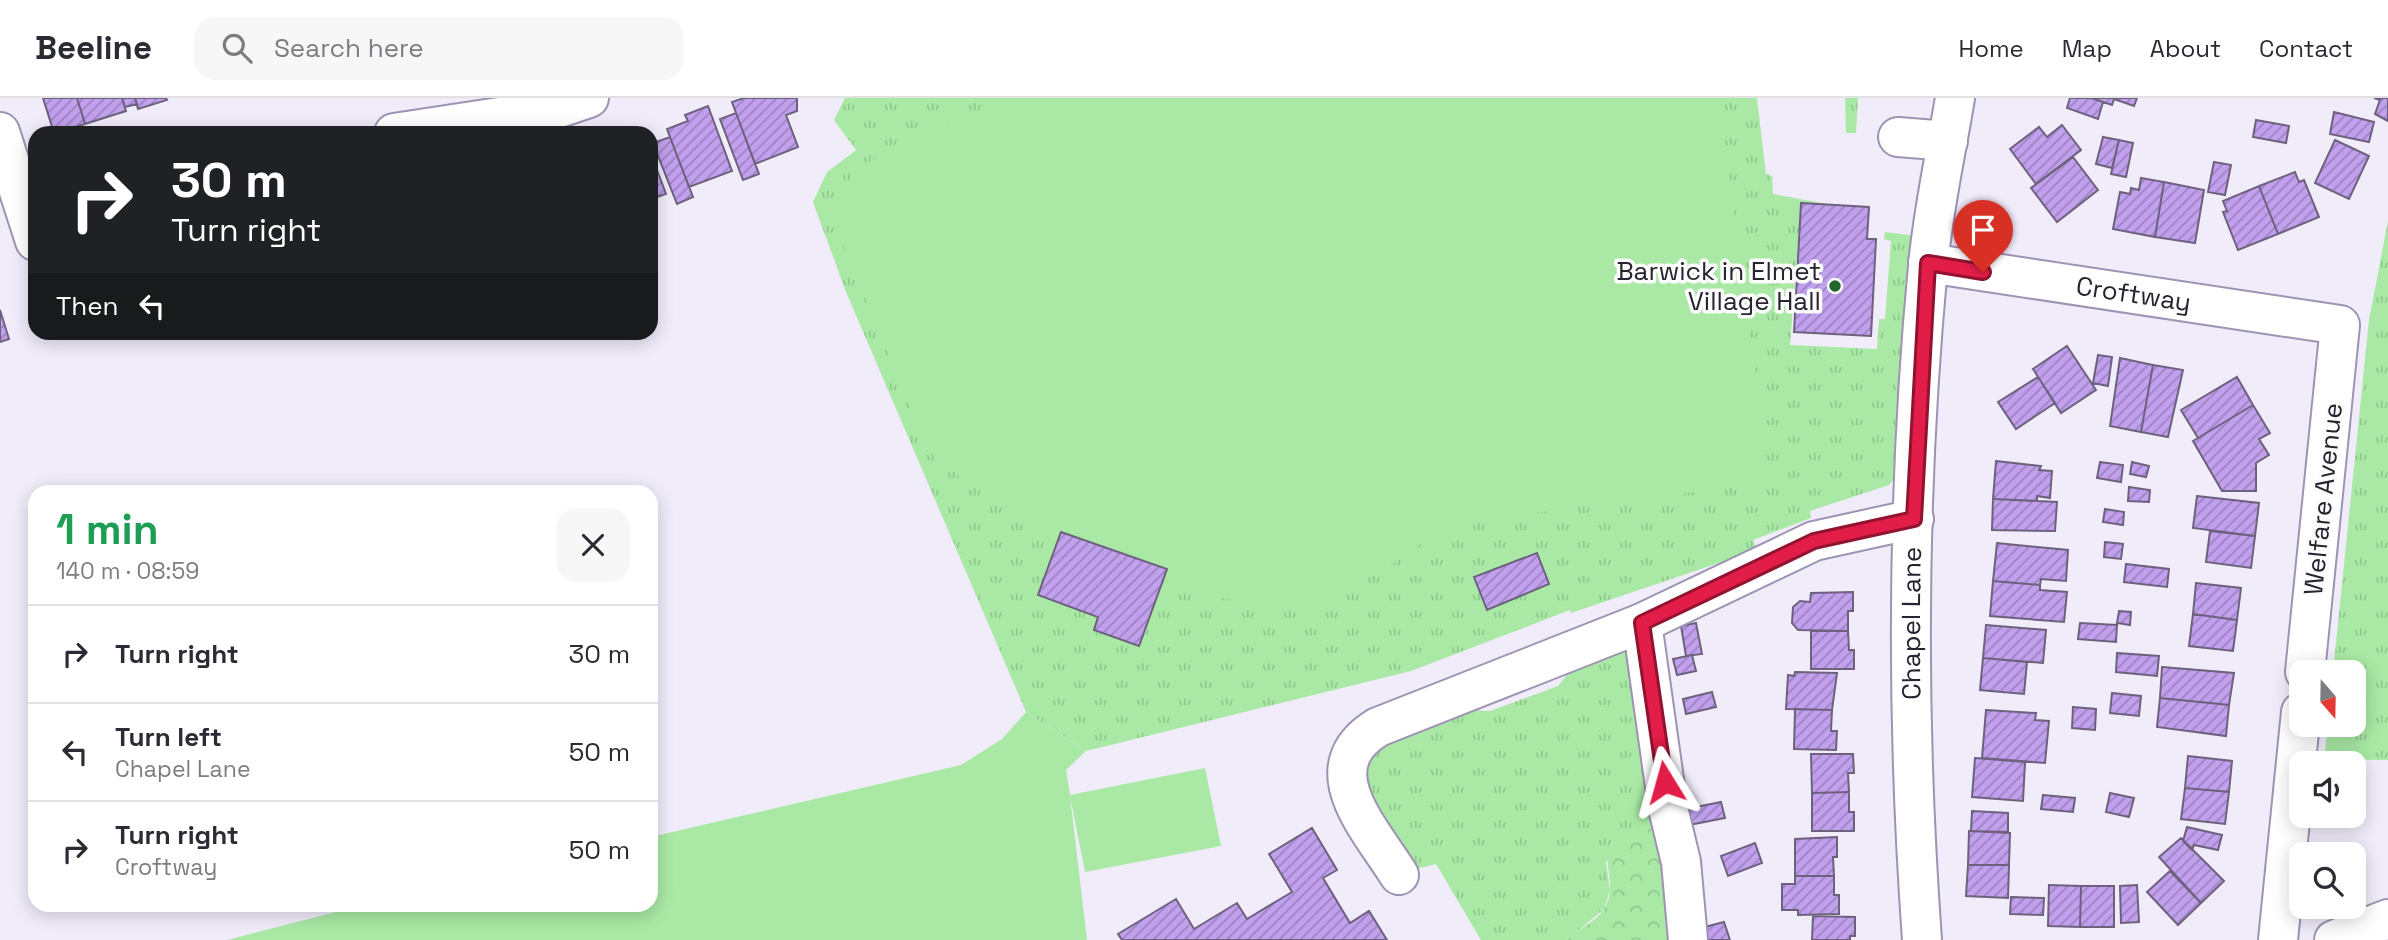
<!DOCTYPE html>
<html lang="en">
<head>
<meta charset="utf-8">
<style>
	:root { --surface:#fff; --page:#f7f7f7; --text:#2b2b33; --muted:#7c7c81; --line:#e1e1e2 }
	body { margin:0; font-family:"Space Grotesk",sans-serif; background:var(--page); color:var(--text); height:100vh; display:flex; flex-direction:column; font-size:26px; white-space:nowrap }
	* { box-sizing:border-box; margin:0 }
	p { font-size:23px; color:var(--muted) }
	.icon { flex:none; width:38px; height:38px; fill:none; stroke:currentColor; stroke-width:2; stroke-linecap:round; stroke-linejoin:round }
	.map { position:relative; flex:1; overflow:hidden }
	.drawer { position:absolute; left:28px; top:387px; width:630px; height:427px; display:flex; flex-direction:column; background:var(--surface); border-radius:21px; box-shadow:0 4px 18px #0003 }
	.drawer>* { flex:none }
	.hud { position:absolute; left:28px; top:28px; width:630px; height:214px; border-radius:21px; box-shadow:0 4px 18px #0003; background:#202124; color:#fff; overflow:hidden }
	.needle { width:46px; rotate:160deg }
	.buttons { position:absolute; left:2289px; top:562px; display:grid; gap:14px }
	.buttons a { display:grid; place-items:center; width:77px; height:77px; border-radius:14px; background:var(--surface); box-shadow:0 4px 18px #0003; font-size:35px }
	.pin { position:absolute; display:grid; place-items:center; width:60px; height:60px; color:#fff; margin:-72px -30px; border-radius:50% 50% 50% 0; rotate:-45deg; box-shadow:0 0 7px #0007 }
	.pin .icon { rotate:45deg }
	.me { position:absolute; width:77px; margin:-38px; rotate:352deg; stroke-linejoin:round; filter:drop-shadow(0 0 5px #0008) }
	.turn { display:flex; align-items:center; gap:24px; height:147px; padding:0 28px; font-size:32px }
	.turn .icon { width:91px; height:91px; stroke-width:2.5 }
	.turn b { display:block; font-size:49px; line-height:60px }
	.then { display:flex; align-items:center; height:66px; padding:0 28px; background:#0003; gap:14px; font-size:26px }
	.round { display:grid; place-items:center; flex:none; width:74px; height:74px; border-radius:21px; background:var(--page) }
	.overview { display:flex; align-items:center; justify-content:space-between; height:119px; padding:0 28px }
	h1 { font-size:42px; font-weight:800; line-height:52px; color:#1e9e55 }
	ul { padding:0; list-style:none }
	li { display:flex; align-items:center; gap:21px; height:98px; padding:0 28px; border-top:2px solid var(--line) }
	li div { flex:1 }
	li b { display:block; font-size:26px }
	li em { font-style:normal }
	header { display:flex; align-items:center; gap:42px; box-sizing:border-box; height:98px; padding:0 35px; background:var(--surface); border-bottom:2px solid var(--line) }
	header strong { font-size:33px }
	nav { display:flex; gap:38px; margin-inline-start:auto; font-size:24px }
	.search { width:490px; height:63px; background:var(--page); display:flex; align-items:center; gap:18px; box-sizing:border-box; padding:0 24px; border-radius:21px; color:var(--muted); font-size:26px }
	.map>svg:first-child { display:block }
	.grass { fill:url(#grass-tufts) }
	.forest { fill:url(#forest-crowns) }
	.garden { fill:#a9e9a5 }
	.building { fill:url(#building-hatch); stroke:#6d617e; stroke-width:2 }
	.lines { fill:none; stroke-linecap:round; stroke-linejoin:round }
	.minor-casing { stroke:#9f93b3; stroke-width:42 }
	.minor { stroke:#fff; stroke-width:38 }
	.route-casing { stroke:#92132f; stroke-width:18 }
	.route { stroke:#e11d48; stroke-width:12 }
	.poi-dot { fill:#236530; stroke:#fcfcfc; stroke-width:2.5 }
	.labels { text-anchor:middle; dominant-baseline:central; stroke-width:7; stroke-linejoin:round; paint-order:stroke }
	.poi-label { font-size:26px; fill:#28232f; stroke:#fcfcfc; text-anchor:end }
	.street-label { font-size:26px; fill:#28232f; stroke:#fcfcfc }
</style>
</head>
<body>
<header>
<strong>Beeline</strong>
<div class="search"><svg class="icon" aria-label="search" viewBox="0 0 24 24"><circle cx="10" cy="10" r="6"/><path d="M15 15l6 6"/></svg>Search here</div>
<nav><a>Home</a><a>Map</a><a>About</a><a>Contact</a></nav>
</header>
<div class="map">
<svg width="2388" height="842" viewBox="0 0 2388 842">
	<defs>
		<pattern id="grass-tufts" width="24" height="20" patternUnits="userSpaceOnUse" patternTransform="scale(1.75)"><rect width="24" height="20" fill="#a9e9a5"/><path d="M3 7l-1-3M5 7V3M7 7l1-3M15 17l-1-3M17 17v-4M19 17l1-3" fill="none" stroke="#91c88e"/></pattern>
		<pattern id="forest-crowns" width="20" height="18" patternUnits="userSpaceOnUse" patternTransform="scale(1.75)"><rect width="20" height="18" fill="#a9e9a5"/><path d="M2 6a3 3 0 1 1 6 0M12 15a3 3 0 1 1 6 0" fill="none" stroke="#91c88e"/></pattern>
		<pattern id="building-hatch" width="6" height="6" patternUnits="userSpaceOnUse" patternTransform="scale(1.75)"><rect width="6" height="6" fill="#c1a0ee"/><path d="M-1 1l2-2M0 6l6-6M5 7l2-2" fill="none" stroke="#9d82c1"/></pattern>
	</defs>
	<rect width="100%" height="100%" fill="#f1ecfa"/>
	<path class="grass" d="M845,0H1757L1766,76L1772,78L1773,96L1827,106H1801L1790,247L1877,251L1879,221H1885L1891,143L1884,141L1885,134L1917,138L1894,381L1889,387L1810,413L1811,420L1753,442L1757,452L1571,515L1570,512L1411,573L1086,653L1026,614L846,194L813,104L827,74L856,52L834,22Z
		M1845,0H1858L1856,35H1846Z
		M2388,123V662L2324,661L2328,627L2354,626V574H2333L2369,222Z
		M1638,540L1657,729L1606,764L1610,793L1604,811L1567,842H1481L1436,766C1419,771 1409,773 1395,761L1361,667L1383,643L1473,612L1490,613L1558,588L1570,573Z"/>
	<path class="forest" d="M1656,729L1683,842H1567C1578,831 1596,824 1604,811C1627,775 1574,747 1656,729Z"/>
	<path class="garden" d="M1010,0H1719L1770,384L1450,426L1393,466L1293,512L1202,497L1048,440L935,361L904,295L836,129L851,77L894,47Z
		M1026,614L1086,653L1066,672L1070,697L1205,670L1221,748L1085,774L1070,698L1087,842H227L363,807H651V739L961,667L1002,641Z"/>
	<path class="building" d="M43,0H77L85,26L54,35Z
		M77,0H122L126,13L85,26Z
		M122,0H135L137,6L125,9Z
		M135,0H166L167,2L138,11Z
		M744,0H797V13L786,17L798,49L755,66L732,4Z
		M2070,0H2091L2103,4L2098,21L2067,10Z
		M2091,0H2137L2134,8L2114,1L2112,7Z
		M2374,0H2388V23L2375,16L2380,2Z
		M708,8L732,73L689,89L667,31L688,23L685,17Z
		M2334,14L2374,24L2369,44L2330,36Z
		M736,15L759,76L743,82L720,21Z
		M2256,22L2289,28L2286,45L2253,39Z
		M2062,27L2081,52L2036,86L2010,51L2039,29L2047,39Z
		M670,39L693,99L677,106L653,45Z
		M2103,39L2119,42L2112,70L2096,66Z
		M2119,42L2133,45L2126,79L2111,76Z
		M2335,42L2369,58L2349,101L2315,85Z
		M651,56L666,96L651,101Z
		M2073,59L2098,92L2057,124L2031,90Z
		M2214,64L2231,67L2225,97L2208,94Z
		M2295,74L2299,84L2304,82L2319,119L2278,136L2259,88Z
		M2141,80L2164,84L2155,139L2113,131L2120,94L2130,96L2131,90L2139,92Z
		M2164,84L2204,92L2195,145L2155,139Z
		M2259,88L2278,136L2238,152L2223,114L2227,113L2223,103Z
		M1801,105L1869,109L1867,141H1876L1871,238L1794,234Z
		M0,212L9,241L0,244Z
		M2067,248L2096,292L2061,315L2033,271Z
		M2098,257L2112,259L2108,288L2093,285Z
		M2120,260L2153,267L2141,334L2110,328Z
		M2153,267L2183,272L2168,339L2141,334Z
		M2038,279L2055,305L2016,331L1998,304Z
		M2237,279L2253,307L2198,340L2181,312Z
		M2253,307L2270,335L2259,341L2269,357L2256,365V393H2222L2193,343Z
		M1996,363L2041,368L2039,372L2052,373L2050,400L2037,398V403L1993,401Z
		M2100,364L2123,367L2121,384L2097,380Z
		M2132,364L2149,368L2146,379L2130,376Z
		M2129,389L2150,392L2149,404L2128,403Z
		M2197,398L2259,405L2255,438L2193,430Z
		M1993,401L2057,404L2055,433L1992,432Z
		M2105,411L2124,414L2123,427L2103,424Z
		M2210,433L2255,438L2251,470L2206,464Z
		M1061,434L1167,471L1139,548L1094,532L1098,519L1038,497Z
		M2105,444L2123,446L2121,461L2104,459Z
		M1997,445L2068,452L2066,483L2041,481L2040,487L1993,483Z
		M1537,455L1549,486L1487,512L1474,479Z
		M2126,466L2169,471L2167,489L2124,484Z
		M1993,483L2040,487V492L2067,494L2064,524L1990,518Z
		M2196,485L2241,490L2237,522L2193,516Z
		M1853,494V513H1848V533L1798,532L1792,525L1793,509L1800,503L1810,504L1811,495Z
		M2119,513L2131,514L2130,527L2117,525Z
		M2193,516L2237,522L2233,553L2189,548Z
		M1696,525L1702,556L1686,558L1681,528Z
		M2080,525L2117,527L2116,544L2078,541Z
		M1986,527L2046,532L2043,565L1983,560Z
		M1811,533H1848L1849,552H1854V571H1811Z
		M2117,555L2159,558L2157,578L2116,574Z
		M1692,557L1696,573L1677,577L1673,561Z
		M1983,560L2027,564L2024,596L1980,592Z
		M2162,569L2234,575L2229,607L2160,600Z
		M1795,574L1837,575L1832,612L1786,611L1788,577L1794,578Z
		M1712,594L1716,609L1686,616L1683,601Z
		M2112,595L2141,598L2139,618L2110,615Z
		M2160,600L2229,607L2226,638L2157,629Z
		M2073,609L2096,611L2095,632L2072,630Z
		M1795,611L1832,612L1831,633H1837L1836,652L1794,651Z
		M1986,612L2036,615L2035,622L2049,623L2045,665L1982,660Z
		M1811,656H1853L1854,675H1848L1849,694L1812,695Z
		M2188,658L2232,663L2229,694L2185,690Z
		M1975,660L2025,664L2023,703L1972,699Z
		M2185,690L2229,694L2225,726L2181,721Z
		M1849,694V714H1854V733H1812V695Z
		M2110,695L2134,700L2129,719L2106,714Z
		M2043,697L2075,700L2073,714L2041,711Z
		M1721,704L1725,720L1689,727L1686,711Z
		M1972,713L2008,715V734L1971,733Z
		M2187,729L2222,737L2218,752L2194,747L2192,752L2183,743Z
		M1312,730L1337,772L1323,780L1350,825L1369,813L1387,842H1122L1118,836L1176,801L1194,831L1237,805L1247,821L1292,794L1269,756Z
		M1969,733L2010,735L2009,767H1968Z
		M1837,739V759H1833L1834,778H1795V741Z
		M2181,740L2224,783L2201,805L2159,759Z
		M1755,745L1762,765L1728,778L1721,758Z
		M1968,767H2009L2008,800L1966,798Z
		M2170,773L2201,805L2178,827L2147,794Z
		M1795,778H1834V797H1839V816L1798,817V812H1782V786H1795Z
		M2049,787L2081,788L2080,829L2048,828Z
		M2137,787L2139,824L2121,825L2120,788Z
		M2081,788H2114V829H2080Z
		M2011,799L2044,800L2043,817L2010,816Z
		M1813,818L1855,819V838H1850V842H1812Z
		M1724,824L1730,842H1700L1697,831Z"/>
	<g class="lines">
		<defs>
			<g id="minor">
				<path d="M0,34L35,143"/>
				<path d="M394,35L559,10L589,0"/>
				<path d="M1898,39L1948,43"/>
				<path id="s1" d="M1928,165L2340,227L2305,574"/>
				<path d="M1642,525L1668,710L1681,764L1688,842"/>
				<path d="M1399,777C1370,730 1311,670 1378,629L1642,525L1814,443L1914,421"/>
				<path id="s2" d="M1922,842C1906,620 1907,390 1928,168C1933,112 1946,55 1955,0"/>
				<path d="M2278,842L2301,614"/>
				<path d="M2334,842L2388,821"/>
			</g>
		</defs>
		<use href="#minor" class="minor-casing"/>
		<use href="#minor" class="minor"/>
	</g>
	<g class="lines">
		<defs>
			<path id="route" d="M1665,684L1642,525L1814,443L1914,421L1928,165L1983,174"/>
		</defs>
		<use href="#route" class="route-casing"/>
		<use href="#route" class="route"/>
	</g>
	<circle class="poi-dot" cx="1835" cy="188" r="7"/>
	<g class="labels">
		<g class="poi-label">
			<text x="1821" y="173">Barwick in Elmet<tspan x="1821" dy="30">Village Hall</tspan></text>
		</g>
		<g class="street-label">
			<text stroke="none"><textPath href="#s1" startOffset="208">Croftway</textPath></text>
			<text transform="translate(2323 401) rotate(-84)">Welfare Avenue</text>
			<text stroke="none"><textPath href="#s2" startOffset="317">Chapel Lane</textPath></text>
		</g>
	</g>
</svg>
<div class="buttons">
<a><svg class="needle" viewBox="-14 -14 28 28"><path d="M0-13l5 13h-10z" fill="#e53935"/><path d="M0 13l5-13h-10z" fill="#7c7c81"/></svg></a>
<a><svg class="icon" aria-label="sound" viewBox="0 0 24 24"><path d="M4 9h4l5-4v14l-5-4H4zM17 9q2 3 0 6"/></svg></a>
<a><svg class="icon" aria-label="search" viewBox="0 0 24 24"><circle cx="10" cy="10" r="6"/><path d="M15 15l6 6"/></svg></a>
</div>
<div class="pin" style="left:1983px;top:174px;background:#d93025"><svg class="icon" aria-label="arrive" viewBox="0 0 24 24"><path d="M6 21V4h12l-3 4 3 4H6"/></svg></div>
<svg class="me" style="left:1665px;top:684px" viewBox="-20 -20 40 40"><path d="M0-17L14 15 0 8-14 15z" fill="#e11d48" stroke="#fff" stroke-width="4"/></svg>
<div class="hud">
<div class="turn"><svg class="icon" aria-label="right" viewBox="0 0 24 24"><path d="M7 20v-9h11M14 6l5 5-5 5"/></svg><div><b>30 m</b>Turn right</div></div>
<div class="then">Then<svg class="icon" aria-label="left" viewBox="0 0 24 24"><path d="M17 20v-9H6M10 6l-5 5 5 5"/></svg></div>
</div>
<section class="drawer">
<div class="overview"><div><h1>1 min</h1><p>140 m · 08:59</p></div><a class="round"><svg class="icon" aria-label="close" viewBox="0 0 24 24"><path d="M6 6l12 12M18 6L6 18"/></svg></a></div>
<ul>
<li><svg class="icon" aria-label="right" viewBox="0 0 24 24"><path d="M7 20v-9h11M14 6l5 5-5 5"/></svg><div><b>Turn right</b></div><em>30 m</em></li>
<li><svg class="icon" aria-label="left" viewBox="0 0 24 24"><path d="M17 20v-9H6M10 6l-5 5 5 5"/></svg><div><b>Turn left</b><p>Chapel Lane</p></div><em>50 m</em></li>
<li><svg class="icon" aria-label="right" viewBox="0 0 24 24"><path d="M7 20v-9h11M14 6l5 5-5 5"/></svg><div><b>Turn right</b><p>Croftway</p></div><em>50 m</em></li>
</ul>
</section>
</div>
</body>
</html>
